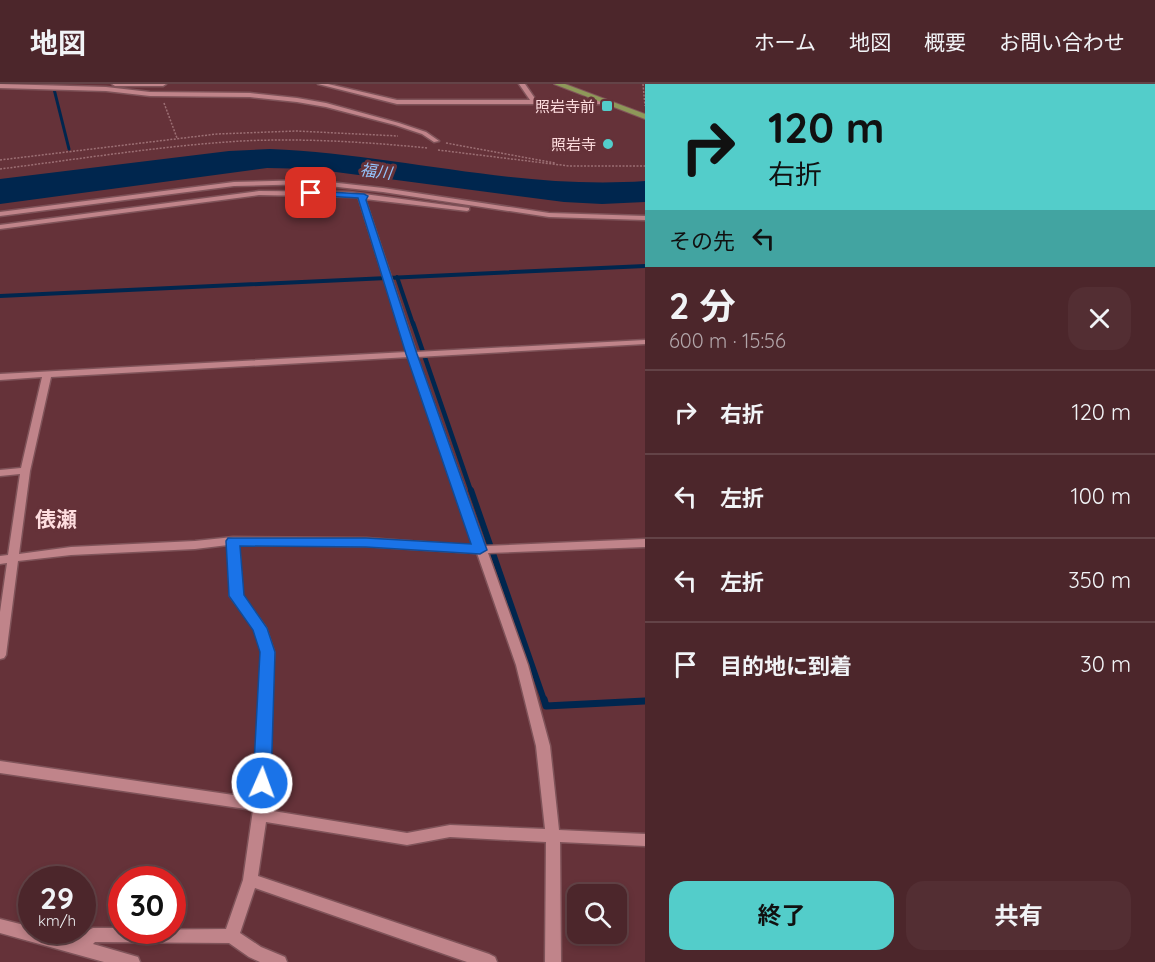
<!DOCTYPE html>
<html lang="ja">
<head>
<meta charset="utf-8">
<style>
	:root { --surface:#4c262b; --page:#532e33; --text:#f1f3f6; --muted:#b2a5a9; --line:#634347; --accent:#53cdca }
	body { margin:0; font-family:Quicksand,"Noto Sans JP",sans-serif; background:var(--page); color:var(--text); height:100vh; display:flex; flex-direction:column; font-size:22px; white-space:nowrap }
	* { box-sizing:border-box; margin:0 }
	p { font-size:20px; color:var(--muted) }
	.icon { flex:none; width:33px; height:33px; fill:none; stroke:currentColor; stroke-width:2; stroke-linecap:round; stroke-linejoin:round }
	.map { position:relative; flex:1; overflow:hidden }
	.panel { display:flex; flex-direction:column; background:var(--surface); width:510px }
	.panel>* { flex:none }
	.banner { background:#53cdca; color:#111; overflow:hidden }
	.buttons { position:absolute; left:567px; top:800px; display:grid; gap:12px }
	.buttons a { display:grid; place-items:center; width:60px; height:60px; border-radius:12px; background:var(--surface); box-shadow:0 3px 9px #0003,0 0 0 2px var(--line); font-size:30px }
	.speed { position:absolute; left:18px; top:782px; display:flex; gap:12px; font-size:30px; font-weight:700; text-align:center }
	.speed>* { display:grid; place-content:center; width:78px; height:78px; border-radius:50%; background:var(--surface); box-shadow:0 3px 9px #0003,0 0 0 2px var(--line); line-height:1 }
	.speed small { font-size:15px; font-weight:400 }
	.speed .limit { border:9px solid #d22; background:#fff; color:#111 }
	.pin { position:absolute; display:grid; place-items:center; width:51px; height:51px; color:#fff; margin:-26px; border-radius:12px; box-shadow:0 3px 9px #0006 }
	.me { position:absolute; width:66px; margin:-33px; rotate:2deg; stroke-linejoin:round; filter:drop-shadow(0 0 4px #0008) }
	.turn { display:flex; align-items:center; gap:21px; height:126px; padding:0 24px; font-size:27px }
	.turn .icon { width:78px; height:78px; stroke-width:2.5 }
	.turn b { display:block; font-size:42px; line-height:51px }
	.then { display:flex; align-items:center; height:57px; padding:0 24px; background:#0003; gap:12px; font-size:22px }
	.round { display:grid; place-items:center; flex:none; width:63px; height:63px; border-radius:18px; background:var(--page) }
	.headline { display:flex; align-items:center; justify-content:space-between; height:102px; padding:0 24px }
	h1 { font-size:36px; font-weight:700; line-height:45px }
	.button { display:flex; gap:12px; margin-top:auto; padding:12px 24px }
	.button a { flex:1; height:69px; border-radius:18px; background:var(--accent); color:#111; font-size:24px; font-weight:700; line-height:69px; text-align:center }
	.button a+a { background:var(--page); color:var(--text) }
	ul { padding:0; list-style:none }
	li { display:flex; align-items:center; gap:18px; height:84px; padding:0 24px; border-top:2px solid var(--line) }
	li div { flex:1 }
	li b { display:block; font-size:22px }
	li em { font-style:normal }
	header { display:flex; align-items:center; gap:36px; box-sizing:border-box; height:84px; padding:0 30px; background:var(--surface); border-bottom:2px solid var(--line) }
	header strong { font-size:28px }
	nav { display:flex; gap:33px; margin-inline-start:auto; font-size:21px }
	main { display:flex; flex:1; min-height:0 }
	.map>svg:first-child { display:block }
	.water { fill:#00264e }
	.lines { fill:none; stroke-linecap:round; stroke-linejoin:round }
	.stream-far4 { stroke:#00264e; stroke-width:3 }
	.stream-far3 { stroke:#00264e; stroke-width:4 }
	.stream-far2 { stroke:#00264e; stroke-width:4.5 }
	.stream-far1 { stroke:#00264e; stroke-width:6 }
	.stream { stroke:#00264e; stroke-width:7 }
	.minor-casing { stroke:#7f5359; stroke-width:3 }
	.major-casing { stroke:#7f5359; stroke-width:2 }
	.path { stroke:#9c6f74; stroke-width:1.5; stroke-dasharray:2 1.5; stroke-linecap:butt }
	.minor { fill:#c0848a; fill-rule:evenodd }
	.major { fill:#8e9859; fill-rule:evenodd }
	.route { fill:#1a73e8; stroke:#114b97; stroke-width:1.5 }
	.poi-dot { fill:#53cdca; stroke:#653239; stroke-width:2 }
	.labels { text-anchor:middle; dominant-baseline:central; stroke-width:6; stroke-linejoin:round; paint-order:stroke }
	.far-poi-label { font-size:15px; fill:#fedddf; stroke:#653239; text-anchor:end }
	.far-water-label { font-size:16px; font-style:italic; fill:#94c2f9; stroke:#653239 }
	.quarter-label { font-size:21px; font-weight:bold; fill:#fedddf; stroke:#653239 }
</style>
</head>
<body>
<header>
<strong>地図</strong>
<nav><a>ホーム</a><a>地図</a><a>概要</a><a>お問い合わせ</a></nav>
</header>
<main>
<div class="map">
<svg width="645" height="878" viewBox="0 0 645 878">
	<rect width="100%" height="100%" fill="#653239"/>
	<path class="water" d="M270,65C397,70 516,106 645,97V118L602,120L564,118L313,85L267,84L0,120V95L229,67Z"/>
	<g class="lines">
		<path class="stream-far4" d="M54,5L69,65"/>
		<path class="stream-far3" d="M397,193L413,240
			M0,212L645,182"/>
		<path class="stream-far2" d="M413,239L471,407"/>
		<path class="stream-far1" d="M471,406L544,616"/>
		<path class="stream" d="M544,615L546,622L645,617"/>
		<defs>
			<path id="minor" d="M0,0L106,3L150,8L250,9L297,14L326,19L399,39L426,48L439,57L434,58L422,50L395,41L326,23L297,18L250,13L150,12L106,7L0,4Z
				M112,0H166L163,2H115Z
				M318,0H328L397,16H530L519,0H525L536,16H605L608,18L605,20H397Z
				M311,96L383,104L549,129L645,132V136L549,133L383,108L311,100L234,102L0,132V128L234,98Z
				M259,107L349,108L469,124V126L467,127L365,115L416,268L645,256V260L417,273L485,462L645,455V463L488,469L528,581L550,662L559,746L645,750V762L560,758L561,878H545L546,758L450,753L407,761L266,738L258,792L489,870L495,873L497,878H467L255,804L240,849L261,863L285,873L287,878H260L249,873L229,859L95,858L93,860L138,873L140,878H104L0,849V835L32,843V846H42L73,854L93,844H122V846L226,845L243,796L253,726L0,689V677L254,714L262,568L255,545L230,512L228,461L195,465L71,471L18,477L6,571L4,574L0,575V528L7,479L0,480V472L8,471L20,390L0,392V386L21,384L42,293L0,296V290L407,268L359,115L360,113L259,111L0,145V141ZM409,273L475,462L366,454L233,453L195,457L71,463L19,470L30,387L51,293ZM239,461L366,462L477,469L516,581L536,662L545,745L450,741L407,749L267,726L274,568L266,544L242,511Z"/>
			<path id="major" d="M554,0H565L645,30V35Z"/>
		</defs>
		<use href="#minor" class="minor-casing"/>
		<use href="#major" class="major-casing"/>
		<path class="path" d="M643,0L645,22
			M164,19L177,54
			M446,59L555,79
			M438,66L569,82H645
			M0,76L217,50L296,47L398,52
			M0,85C80,75 160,62 241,57C303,54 366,58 428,64"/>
		<use href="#minor" class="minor"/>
		<use href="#major" class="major"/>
	</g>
	<path class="route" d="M311,107L364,110L368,112L366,116L417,270L487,466L480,470L366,463L240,462L244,511L267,544L275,568L271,699L268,704L262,706L255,704L253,699L260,568L253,546L229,512L226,457L228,454H366L471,460L406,270L358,114L308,111L307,109Z"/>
	<g class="poi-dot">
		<rect x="601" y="16" width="12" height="12" rx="3"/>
		<circle cx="608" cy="60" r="6"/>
	</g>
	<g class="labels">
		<g class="far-poi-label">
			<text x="595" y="22">照岩寺前</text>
			<text x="596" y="60">照岩寺</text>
		</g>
		<g class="far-water-label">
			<text transform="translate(376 87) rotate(7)">福川</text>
		</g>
		<g class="quarter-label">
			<text x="56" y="435">俵瀬</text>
		</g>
	</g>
</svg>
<div class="buttons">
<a><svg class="icon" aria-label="search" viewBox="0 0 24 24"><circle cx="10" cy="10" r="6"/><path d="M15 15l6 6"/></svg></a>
</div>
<div class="speed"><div>29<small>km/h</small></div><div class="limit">30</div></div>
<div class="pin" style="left:311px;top:109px;background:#d93025"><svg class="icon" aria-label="arrive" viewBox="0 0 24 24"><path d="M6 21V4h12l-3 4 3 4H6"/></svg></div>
<svg class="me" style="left:262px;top:699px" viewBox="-20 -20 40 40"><circle r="17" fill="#1a73e8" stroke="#fff" stroke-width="3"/><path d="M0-11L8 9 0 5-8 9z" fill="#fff"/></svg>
</div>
<section class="panel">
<div class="banner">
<div class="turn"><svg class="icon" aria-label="right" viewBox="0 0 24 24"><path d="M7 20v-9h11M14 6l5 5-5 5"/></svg><div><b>120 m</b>右折</div></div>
<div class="then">その先<svg class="icon" aria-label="left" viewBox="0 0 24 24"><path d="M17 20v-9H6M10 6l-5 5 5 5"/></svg></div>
</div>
<div class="headline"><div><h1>2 分</h1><p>600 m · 15:56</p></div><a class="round"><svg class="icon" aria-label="close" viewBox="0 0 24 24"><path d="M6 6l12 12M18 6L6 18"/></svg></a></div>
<ul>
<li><svg class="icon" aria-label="right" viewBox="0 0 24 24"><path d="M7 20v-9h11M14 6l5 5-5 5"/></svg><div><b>右折</b></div><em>120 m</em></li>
<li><svg class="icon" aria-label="left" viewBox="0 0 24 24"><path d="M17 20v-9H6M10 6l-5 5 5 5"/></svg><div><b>左折</b></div><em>100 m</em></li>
<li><svg class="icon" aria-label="left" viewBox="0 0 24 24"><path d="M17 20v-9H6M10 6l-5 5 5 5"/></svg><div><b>左折</b></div><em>350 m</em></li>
<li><svg class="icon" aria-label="arrive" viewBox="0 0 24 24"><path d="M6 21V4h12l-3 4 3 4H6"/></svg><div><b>目的地に到着</b></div><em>30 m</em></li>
</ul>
<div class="button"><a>終了</a><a>共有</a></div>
</section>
</main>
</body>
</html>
